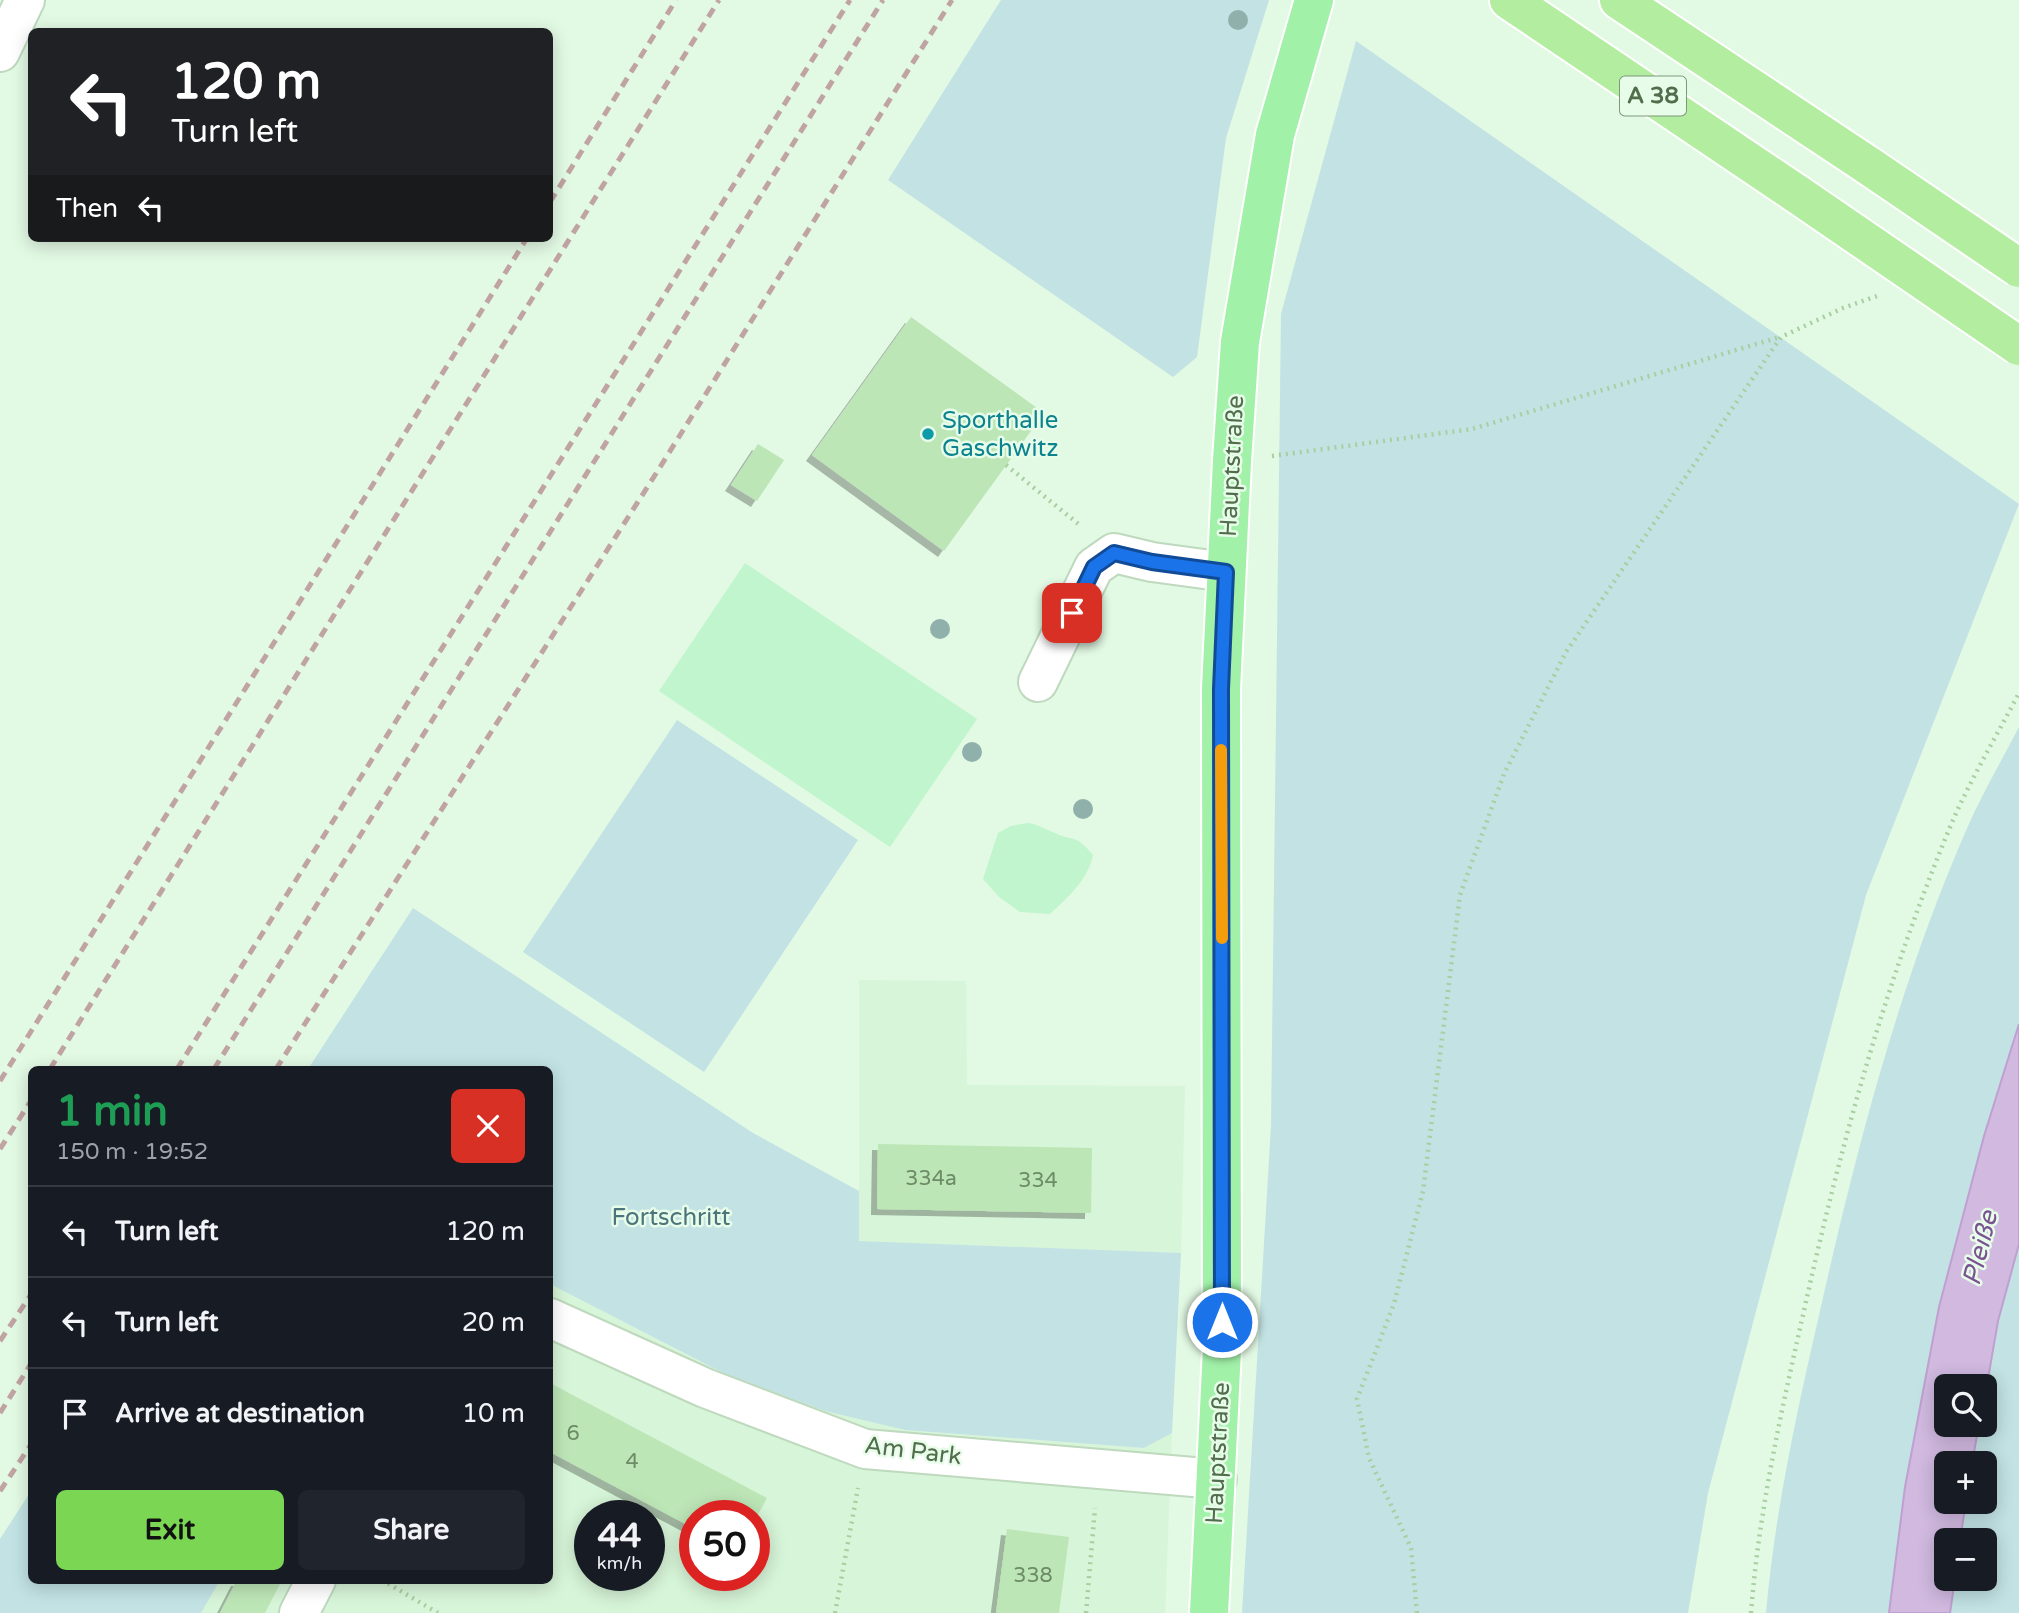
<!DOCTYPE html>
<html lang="en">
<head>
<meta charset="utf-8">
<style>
	:root { --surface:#171b24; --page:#20242c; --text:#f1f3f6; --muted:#9ea1a6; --line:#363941; --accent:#7ad653 }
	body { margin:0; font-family:"Varela Round",sans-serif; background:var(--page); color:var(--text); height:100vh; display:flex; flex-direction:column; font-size:26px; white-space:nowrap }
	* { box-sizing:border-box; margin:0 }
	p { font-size:23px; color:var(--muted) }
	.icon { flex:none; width:38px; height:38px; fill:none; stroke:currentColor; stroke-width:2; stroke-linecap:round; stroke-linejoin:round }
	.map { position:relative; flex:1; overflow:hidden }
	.panel { position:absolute; left:28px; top:1066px; width:525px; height:518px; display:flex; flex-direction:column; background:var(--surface); border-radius:10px; box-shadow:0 4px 18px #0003 }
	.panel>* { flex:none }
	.top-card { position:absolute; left:28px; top:28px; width:525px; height:214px; border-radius:10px; box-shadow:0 4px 18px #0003; background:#202124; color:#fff; overflow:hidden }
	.tools { position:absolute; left:1934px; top:1374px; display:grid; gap:14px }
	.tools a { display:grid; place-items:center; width:63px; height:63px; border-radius:10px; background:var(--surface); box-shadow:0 4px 18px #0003; font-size:35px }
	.speed { position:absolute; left:574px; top:1500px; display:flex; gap:14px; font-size:35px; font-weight:700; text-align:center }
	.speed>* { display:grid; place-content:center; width:91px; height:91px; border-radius:50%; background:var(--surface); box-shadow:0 4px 18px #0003; line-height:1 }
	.speed small { font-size:18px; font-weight:400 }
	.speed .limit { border:10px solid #d22; background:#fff; color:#111 }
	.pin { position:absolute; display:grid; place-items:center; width:60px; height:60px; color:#fff; margin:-30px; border-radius:14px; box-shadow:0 4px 10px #0006 }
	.me { position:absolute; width:77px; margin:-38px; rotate:0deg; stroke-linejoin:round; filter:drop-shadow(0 0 5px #0008) }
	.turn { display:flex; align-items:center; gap:24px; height:147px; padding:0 28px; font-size:32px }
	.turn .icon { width:91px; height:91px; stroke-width:2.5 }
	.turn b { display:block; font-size:49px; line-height:60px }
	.then { display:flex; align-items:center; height:66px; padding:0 28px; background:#0003; gap:14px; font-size:26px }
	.round { display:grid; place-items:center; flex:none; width:74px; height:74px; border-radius:10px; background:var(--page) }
	.summary { display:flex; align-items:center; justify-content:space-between; height:119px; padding:0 28px }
	h1 { font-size:42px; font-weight:700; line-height:52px; color:#1e9e55 }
	.cta { display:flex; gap:14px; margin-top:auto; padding:14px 28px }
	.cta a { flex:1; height:80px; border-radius:10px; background:var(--accent); color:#111; font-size:28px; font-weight:700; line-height:80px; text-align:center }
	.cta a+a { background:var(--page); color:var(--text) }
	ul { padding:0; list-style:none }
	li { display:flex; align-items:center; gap:21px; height:91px; padding:0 28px; border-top:2px solid var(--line) }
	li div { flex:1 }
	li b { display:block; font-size:26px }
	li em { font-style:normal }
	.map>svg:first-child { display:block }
	.residential { fill:#d7f5d8; fill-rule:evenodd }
	.green { fill:#c2e2e4 }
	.sand { fill:#c0f5cd }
	.water { fill:#d1b9e0; stroke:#bfa0d0; stroke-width:2 }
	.building { fill:#bde6b7; filter:url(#shadow) }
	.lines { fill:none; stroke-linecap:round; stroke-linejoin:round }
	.minor-casing { stroke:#bed9bd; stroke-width:42 }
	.major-casing { stroke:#fff; stroke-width:42 }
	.highway-casing { stroke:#fff; stroke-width:42 }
	.path { stroke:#a7cfa0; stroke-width:4.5; stroke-dasharray:2 5; stroke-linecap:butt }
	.minor { stroke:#fff; stroke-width:38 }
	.major { stroke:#a1f1a9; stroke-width:38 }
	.highway { stroke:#b3ed9f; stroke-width:38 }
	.rail { stroke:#c0a3a3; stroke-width:5; stroke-dasharray:10 7; stroke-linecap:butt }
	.highway-bridge-casing { stroke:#fff; stroke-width:42; stroke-linecap:butt }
	.highway-bridge { stroke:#b3ed9f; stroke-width:38 }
	.tree { fill:#8fb0ab }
	.route-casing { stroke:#114b97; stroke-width:18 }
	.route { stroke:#1a73e8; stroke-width:12 }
	.slow { stroke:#f59e0b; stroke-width:12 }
	.culture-dot { fill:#0f9aa8; stroke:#e7fde9; stroke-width:2.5 }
	.labels { text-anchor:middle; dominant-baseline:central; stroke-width:5; stroke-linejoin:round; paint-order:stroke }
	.number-label { font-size:21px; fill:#6c8b66 }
	.shield { fill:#e7fde9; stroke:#7e987a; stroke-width:2 }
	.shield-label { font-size:23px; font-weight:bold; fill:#516d4b }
	.culture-label { font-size:24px; fill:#0d838f; stroke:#e7fde9; text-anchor:start }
	.street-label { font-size:24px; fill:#516d4b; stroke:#e7fde9 }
	.park-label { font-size:24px; fill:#4b747d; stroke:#e7fde9 }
	.water-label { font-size:26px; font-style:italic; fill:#7b5292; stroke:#e7fde9 }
</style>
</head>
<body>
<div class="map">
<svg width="2019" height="1613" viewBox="0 0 2019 1613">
	<defs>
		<filter id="shadow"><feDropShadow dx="-6" dy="6" stdDeviation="0" flood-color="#0004"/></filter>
	</defs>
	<rect width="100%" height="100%" fill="#e2f9e4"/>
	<path class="residential" d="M859,980L966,981L967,1085L1185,1086L1181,1253L859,1241Z
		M550,1284L724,1374L825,1411L905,1430L1144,1448L1172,1433L1165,1613H201L220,1580H550ZM590,1516H649V1575H590ZM695,1516H754V1575H695Z"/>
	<path class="green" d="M1001,0H1269L1226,138L1197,357L1173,377L888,180Z
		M1356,41L2019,504L1866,895L1708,1493L1688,1613H1242L1271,1126L1281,314Z
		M677,720L858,840L704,1072L523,952Z
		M2019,727V1024L1984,1136L1939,1307L1905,1487L1889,1613H1766C1775,1511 1797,1411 1820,1311C1857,1146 1900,981 1968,826C1983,792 2002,760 2019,727Z
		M413,908L753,1133L859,1191V1241L1181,1253L1172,1433L1144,1448L905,1430L825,1411L725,1374L550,1284V1069H308Z
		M2019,1244V1613H1950L1955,1579L1984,1578V1540H1960L1966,1502H1984V1463H1972L1979,1425L1984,1424C1984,1363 2003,1303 2019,1244Z
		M31,1491L32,1580H220L201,1613H0V1539Z"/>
	<path class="sand" d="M745,563L977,719L890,847L659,691Z
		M1028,823C1040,825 1044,829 1055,833C1076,843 1075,833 1093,855C1088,880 1068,897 1050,914L1020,912L999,897L983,879L998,833L1011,826Z"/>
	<path class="water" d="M2019,1024V1244L1998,1321L1985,1396L1984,1386H1946V1424L1979,1425L1972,1463H1946V1502H1966L1960,1540H1946V1578L1955,1579L1950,1613H1889L1905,1487L1939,1307L1984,1136Z"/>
	<path class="building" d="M911,317L1044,413L944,551L812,455Z
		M758,444L784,460L757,501L731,485Z
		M878,1144L1092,1148L1091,1213L877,1209Z
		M550,1383L767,1498L754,1522V1516H695V1529L550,1452Z
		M1007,1529L1069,1537L1059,1613H996Z
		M237,1580H282L265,1613H220Z"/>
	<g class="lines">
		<defs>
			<path id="minor" d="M0,52L25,0
				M1038,682L1094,567L1114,553L1152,562L1226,572
				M550,1318L705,1388L865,1449L1217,1479
				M299,1613L316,1580"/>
			<path id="major" d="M1209,1613L1222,1349L1221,689L1232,461L1240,342L1275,135L1314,0"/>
			<path id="highway" d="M1509,0L1797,194
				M1619,0L1869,166"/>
		</defs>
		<use href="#minor" class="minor-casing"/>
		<use href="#major" class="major-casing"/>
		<use href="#highway" class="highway-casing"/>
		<path class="path" d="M1272,456L1472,429L1780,337
			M1006,465L1082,527
			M382,1580L438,1613
			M835,1613L858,1488
			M1086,1613L1095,1508
			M1417,1613L1411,1548L1369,1458L1357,1399L1394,1304L1423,1191L1460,895L1504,774L1566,652L1781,337L1843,308L1877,296
			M1751,1613C1759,1509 1782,1408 1805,1306C1842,1140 1887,977 1953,820C1972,777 1997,735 2019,693"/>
		<use href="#minor" class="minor"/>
		<use href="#major" class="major"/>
		<use href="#highway" class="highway"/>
		<path class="rail" d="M550,202L676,0
			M50,1069L719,0
			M177,1069L850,0
			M214,1069L883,0
			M276,1069L657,472L952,0
			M0,1081L527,238
			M0,1149L32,1099
			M0,1341L32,1293
			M0,1413L32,1362
			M0,1491L32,1443"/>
		<defs>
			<path id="highway-bridge" d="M1869,166L2019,268
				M1797,194L2019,346"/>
		</defs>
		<use href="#highway-bridge" class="highway-bridge-casing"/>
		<use href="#highway-bridge" class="highway-bridge"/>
	</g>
	<g class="tree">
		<circle cx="1238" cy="20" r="10"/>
		<circle cx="940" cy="629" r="10"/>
		<circle cx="972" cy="752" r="10"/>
		<circle cx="1083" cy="809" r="10"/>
	</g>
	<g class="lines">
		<defs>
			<path id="route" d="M1072,613L1094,567L1114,553L1152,562L1226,572L1221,689L1222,1322"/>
		</defs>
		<use href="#route" class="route-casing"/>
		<use href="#route" class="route"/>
		<path class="slow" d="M1221,750L1222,938"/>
	</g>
	<circle class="culture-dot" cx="928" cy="434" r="7"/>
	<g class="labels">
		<g class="number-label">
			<text x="931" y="1178">334a</text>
			<text x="1038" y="1180">334</text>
			<text x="573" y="1433">6</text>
			<text x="632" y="1461">4</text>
			<text x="1033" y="1575">338</text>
		</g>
		<rect class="shield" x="1620" y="76.5" width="66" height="39" rx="5"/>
		<g class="shield-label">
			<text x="1653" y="96">A 38</text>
		</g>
		<g class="culture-label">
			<text x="942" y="420">Sporthalle<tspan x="942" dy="28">Gaschwitz</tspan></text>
		</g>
		<g class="street-label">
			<text transform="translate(1232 466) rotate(-87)">Hauptstraße</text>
			<text transform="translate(913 1451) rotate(7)">Am Park</text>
			<text transform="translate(1218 1453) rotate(-87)">Hauptstraße</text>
		</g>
		<g class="park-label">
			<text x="671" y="1217">Fortschritt</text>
		</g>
		<g class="water-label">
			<text transform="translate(1980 1248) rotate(-76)">Pleiße</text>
		</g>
	</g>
</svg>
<div class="tools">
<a><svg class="icon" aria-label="search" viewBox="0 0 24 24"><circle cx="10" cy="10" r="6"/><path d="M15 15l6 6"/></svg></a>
<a>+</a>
<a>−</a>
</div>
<div class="speed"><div>44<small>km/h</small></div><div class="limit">50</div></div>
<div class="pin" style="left:1072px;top:613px;background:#d93025"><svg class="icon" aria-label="arrive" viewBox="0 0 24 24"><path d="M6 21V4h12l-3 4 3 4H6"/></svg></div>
<svg class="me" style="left:1222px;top:1322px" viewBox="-20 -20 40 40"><circle r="17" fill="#1a73e8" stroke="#fff" stroke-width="3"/><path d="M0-11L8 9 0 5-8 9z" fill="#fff"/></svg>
<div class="top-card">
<div class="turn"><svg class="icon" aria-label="left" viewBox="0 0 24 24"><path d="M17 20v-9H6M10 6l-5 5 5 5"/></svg><div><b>120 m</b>Turn left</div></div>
<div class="then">Then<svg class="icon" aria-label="left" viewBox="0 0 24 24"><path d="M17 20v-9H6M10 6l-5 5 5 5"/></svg></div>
</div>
<section class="panel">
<div class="summary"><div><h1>1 min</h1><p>150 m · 19:52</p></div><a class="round" style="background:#d93025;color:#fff"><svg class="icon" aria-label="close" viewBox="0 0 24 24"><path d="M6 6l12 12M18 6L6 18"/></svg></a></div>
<ul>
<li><svg class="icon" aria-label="left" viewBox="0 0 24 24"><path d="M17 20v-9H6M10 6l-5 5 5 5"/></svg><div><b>Turn left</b></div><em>120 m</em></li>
<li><svg class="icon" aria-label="left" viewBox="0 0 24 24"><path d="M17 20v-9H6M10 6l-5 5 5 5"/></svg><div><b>Turn left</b></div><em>20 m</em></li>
<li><svg class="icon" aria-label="arrive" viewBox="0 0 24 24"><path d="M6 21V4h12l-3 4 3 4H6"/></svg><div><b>Arrive at destination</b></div><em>10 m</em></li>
</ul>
<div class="cta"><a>Exit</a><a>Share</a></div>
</section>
</div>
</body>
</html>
